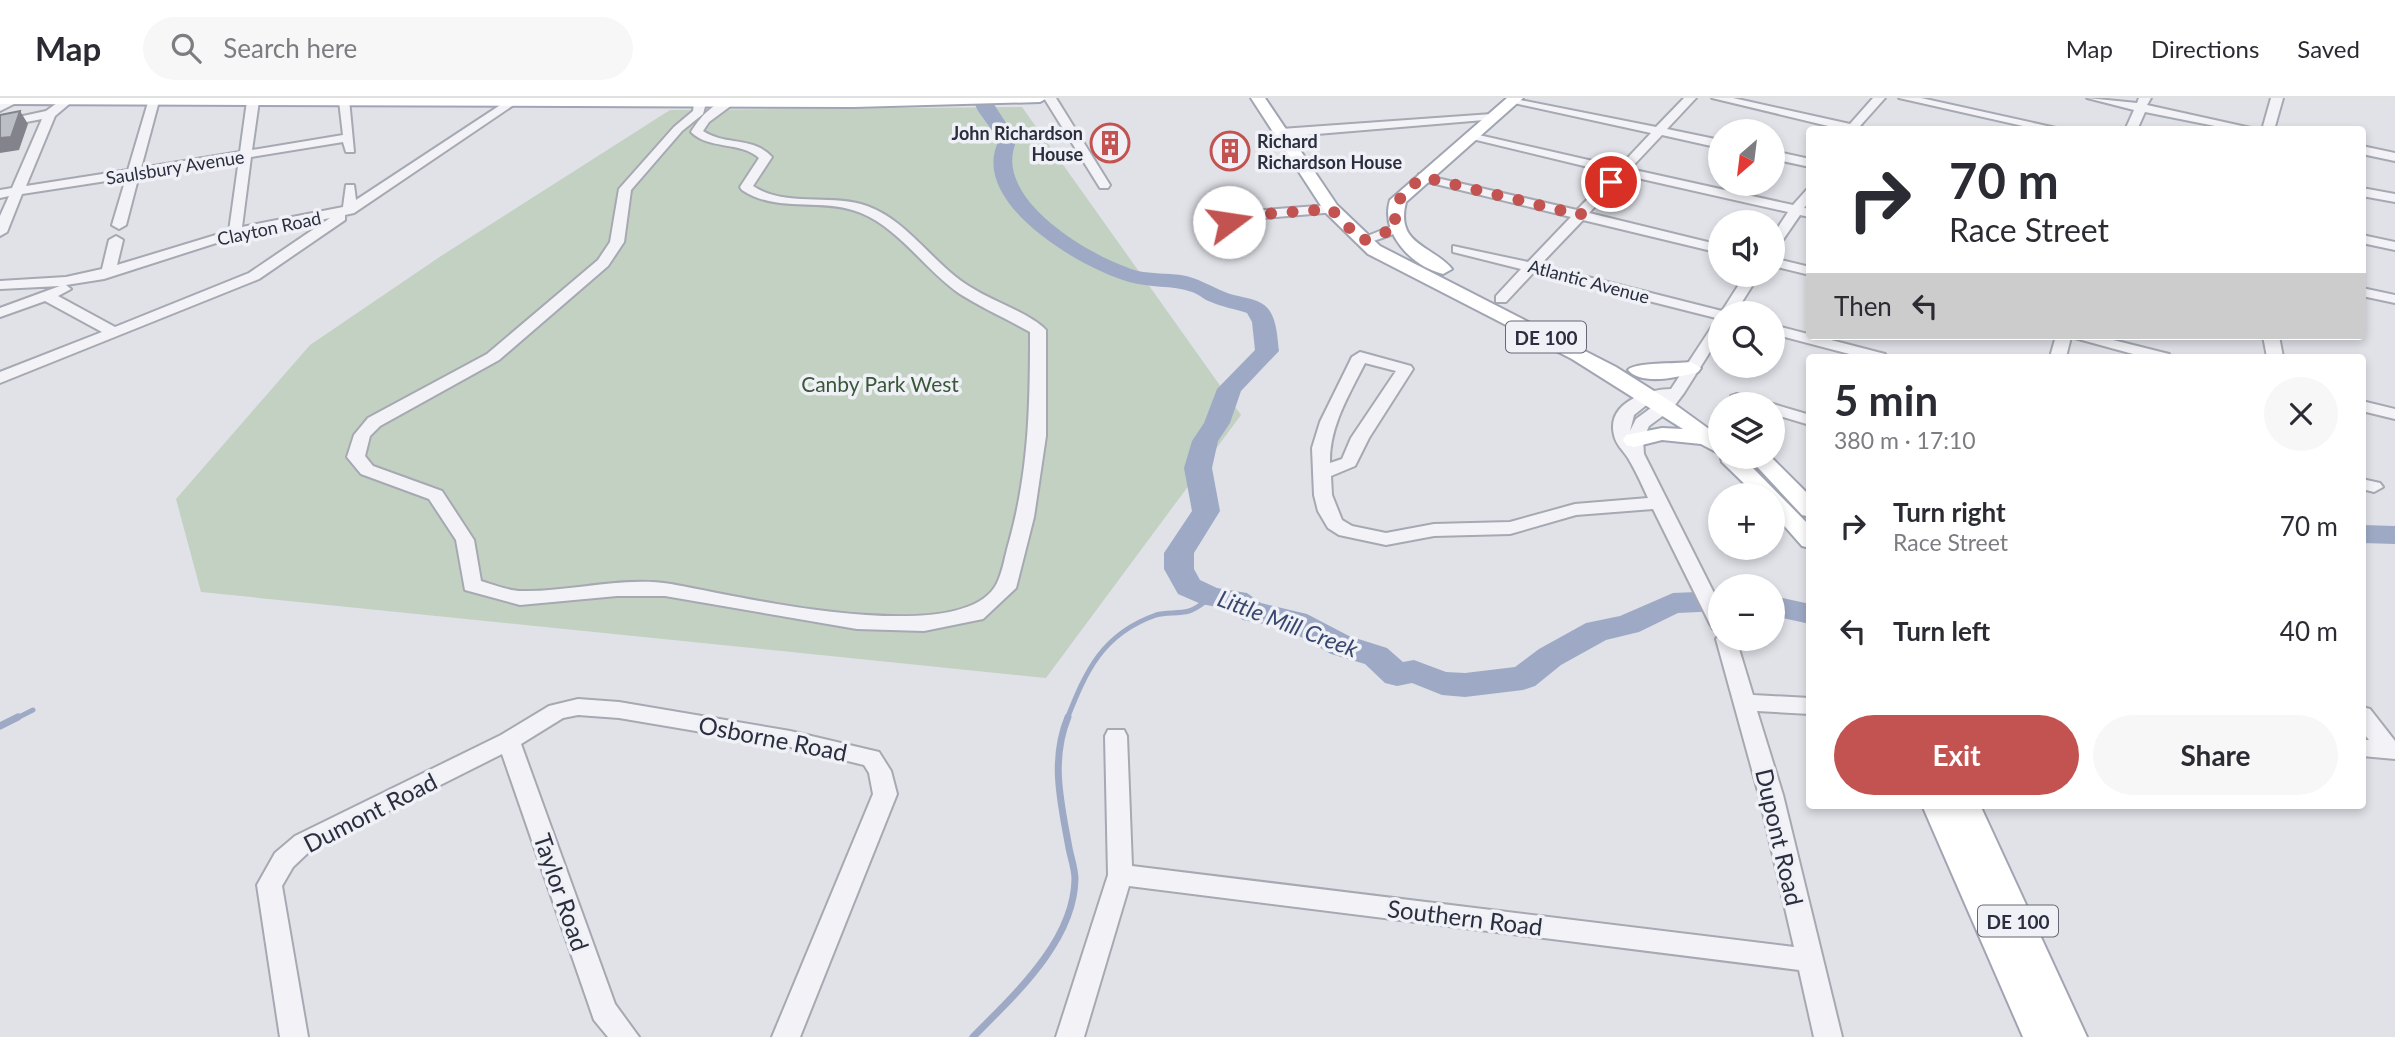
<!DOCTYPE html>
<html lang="en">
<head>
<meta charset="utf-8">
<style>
	:root { --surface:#fff; --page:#f7f7f7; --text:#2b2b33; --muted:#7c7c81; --line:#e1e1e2; --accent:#c25350 }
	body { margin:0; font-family:Lato,sans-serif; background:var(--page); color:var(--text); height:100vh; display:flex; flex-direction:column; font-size:26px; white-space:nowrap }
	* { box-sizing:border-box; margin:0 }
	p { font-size:23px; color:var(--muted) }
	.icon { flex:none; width:38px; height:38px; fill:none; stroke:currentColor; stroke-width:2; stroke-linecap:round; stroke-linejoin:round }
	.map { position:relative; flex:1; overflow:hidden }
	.details { position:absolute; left:1806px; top:256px; width:560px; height:455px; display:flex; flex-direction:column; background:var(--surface); border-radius:7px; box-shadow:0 4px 10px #0003 }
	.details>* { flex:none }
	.hud { position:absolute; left:1806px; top:28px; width:560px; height:214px; border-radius:7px; box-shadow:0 4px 10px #0003; background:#fff; color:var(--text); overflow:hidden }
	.needle { width:46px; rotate:208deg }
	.tools { position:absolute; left:1708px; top:21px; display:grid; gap:14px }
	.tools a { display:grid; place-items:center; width:77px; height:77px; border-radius:50%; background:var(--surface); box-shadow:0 4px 10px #0003; font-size:35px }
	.pin { position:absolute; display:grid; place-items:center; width:60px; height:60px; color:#fff; margin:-30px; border:4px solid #fff; border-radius:50%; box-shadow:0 2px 7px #0007 }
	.me { position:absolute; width:77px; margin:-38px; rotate:76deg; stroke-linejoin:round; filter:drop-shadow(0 0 5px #0008) }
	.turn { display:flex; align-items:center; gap:24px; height:147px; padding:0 28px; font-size:32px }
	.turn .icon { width:91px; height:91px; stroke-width:2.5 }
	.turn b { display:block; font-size:49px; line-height:60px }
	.then { display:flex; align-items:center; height:66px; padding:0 28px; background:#0003; gap:14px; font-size:26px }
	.round { display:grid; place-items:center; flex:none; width:74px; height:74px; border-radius:37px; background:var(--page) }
	.summary { display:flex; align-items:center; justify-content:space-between; height:119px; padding:0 28px }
	h1 { font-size:42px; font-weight:700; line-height:52px }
	.action { display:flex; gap:14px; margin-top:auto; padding:14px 28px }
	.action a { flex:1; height:80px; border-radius:42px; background:var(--accent); color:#fff; font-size:28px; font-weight:700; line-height:80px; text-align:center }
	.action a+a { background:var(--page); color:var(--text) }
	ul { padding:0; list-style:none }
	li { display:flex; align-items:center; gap:21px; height:105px; padding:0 28px }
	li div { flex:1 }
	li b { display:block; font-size:26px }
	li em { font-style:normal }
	header { display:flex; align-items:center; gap:42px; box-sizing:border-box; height:98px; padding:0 35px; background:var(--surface); border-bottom:2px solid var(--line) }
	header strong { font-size:33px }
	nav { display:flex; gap:38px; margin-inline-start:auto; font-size:24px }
	.search { width:490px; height:63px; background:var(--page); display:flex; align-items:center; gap:18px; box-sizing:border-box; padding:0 24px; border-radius:38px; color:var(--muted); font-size:26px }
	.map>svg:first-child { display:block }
	.green { fill:#c3d1c2 }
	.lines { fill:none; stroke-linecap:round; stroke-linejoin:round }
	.stream-far1 { stroke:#9eaac5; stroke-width:5 }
	.stream { stroke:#9eaac5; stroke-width:7 }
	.river { fill:#9eaac5; fill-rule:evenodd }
	.minor-casing { stroke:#a6a8b2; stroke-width:4 }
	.major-casing { stroke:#a1a5b3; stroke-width:4 }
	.minor { fill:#f3f3f7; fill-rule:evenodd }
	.major { fill:#fff; fill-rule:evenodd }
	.shaded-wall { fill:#83848b }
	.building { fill:#bbbdc7; stroke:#83848b; stroke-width:2 }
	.route { stroke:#c25350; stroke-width:12; stroke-dasharray:0 21.6 }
	.labels { text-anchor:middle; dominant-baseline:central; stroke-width:7; stroke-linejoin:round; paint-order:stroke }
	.far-poi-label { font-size:18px; font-weight:bold; fill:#2a2e3e; stroke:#f0f1f6; text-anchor:end }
	.far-street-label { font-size:18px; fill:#2a2e3e; stroke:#f0f1f6 }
	.shield { fill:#f0f1f6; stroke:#656875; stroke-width:2 }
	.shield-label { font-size:19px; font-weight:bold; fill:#2a2e3e }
	.park-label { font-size:21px; fill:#395839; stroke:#f0f1f6 }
	.water-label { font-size:23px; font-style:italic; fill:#38476e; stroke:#f0f1f6 }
	.near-street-label { font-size:24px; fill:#2a2e3e; stroke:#f0f1f6 }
</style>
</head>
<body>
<header>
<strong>Map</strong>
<div class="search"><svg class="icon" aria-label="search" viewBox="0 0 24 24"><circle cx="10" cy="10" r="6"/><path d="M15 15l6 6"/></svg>Search here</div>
<nav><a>Map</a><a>Directions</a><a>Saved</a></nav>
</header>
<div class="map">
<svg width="2395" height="939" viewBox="0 0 2395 939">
	<rect width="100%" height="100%" fill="#e0e2e8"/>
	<path class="green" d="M1022,9L1241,317L1046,580L201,494L176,401L310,247L441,158L670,12Z"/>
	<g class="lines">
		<path class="stream-far1" d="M15,621L33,612
			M1067,621C1086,573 1102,536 1156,517C1167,514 1178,516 1189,513C1197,511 1205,503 1212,499"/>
		<path class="stream" d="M0,628L18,619
			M973,939C1013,898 1074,844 1075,781C1075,771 1071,760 1069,750C1061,705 1050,663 1068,619"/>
		<path class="river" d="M972,0H990L1017,42C989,100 1092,160 1138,173C1152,176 1167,175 1181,177C1198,180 1210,188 1225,194C1236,199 1251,199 1261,205C1277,213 1277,238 1279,253L1241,293L1230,325L1218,343L1212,370L1220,413L1194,455V471L1200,482L1217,490L1247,495L1261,505L1307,516L1349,538L1387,550L1403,564L1414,562L1446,574L1465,575L1515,569L1539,551L1586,525L1620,518L1673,495L1720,493V513L1678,515L1639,534L1606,542L1561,567L1535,588L1523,592L1465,599L1442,597L1412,585L1397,588L1385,585L1365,566L1331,556L1285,530L1243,522L1228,511L1201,506L1178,496L1164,471V455L1192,413L1184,370L1192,343L1204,325L1217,291L1255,252L1252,224L1247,215C1235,211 1222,209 1211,204C1204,202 1199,196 1192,194C1172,187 1149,190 1129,184C1080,170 967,104 999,42L978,13Z
			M2362,427L2395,428V446L2362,445Z
			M1773,498L1810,506V526L1773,518Z"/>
		<defs>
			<path id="minor" d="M11,0H26L0,13V6Z
				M64,0L74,2L55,18L26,88L128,72L149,1L159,3L141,70L240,54L247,3L252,0L259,3L252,52L343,37L339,3L349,1L354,54H346L343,44L251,59L242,129L343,109L346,87H354L356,102L508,2L518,4L354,115L345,117V122L259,181L0,285V274L102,234L45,203L0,219V210L60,188L0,191V183L66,179L102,171L109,142L116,138L123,142L117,167L229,133L239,61L139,77L126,127L119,131L112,127L126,80L22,96L7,134L0,138V118L9,98L0,100V92L12,90L42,21L0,29V23L46,13ZM330,120L249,175L115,229L58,198L71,191L66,187L104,181L238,138Z
				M1044,0H1056L1110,87L1108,90H1100Z
				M1510,0L1656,29L1684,0H1696L1667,31L1720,42V50L1662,37L1630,71L1793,107L1810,88V102L1804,110L1810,111V119L1800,117L1778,149L1773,150V137L1788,114L1624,77L1589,115L1720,147V155L1583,122L1540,167L1722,213L1745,177H1759L1735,215H1720V221L1534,174L1506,204H1496V198L1521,171L1453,154V148L1528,164L1571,119L1419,82V76L1577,112L1613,75L1464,39L1470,35L1619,69L1651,35L1514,5L1510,4Z
				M1712,0H1733L1850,26L1873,0H1885L1860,28L1868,32H1845Z
				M1899,0H1921L2065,32H2041Z
				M2087,0L2137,5L2139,0H2151L2147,7L2260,32H2235L2145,14L2137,32H2125L2134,12Z
				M2271,0H2283L2274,32H2262Z
				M700,2L706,5L703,16L682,33L631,92L624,144L608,168L499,262L380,328L370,338L365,358L373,368L442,393L474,442L481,483C494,487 509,493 522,493C571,494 622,478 671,486C733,497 964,553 997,485C1003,473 1005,457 1009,444C1029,372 1030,308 1030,234C1007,221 982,210 960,196C925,172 900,131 861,115C822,99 778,116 742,92L740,89L759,60C740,43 709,52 691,34C699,21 715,1 732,3V7L709,24L703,33C725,48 753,38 772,59L753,88C786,110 831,95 867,108C909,123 934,168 972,190C992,203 1030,215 1046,232V338L1034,419L1016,490L983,521L924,533L857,531L665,498H617L520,507L465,492L456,442L429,401L361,376L347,359L354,337L368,320L487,256L598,162L610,144L619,91L674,29L693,13L694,5Z
				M1492,16L1498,19L1496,21L1281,39L1275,35L1281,31Z
				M2362,48L2395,55V63L2362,56Z
				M1773,53L1810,61V69L1773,61Z
				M2362,90L2395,96V104L2362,98Z
				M1331,107L1336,108V114L1252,121L1229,128L1222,124L1251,113Z
				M1397,126L1404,130L1402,133L1362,147L1355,143Z
				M2362,137L2395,144V152L2362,145Z
				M1773,160L1810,169V177L1773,168Z
				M2362,190L2395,197V205L2362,198Z
				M1720,222V238L1684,295L1672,311L1649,328L1643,342L1644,356L1720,507V533L1713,531L1710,526L1653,411L1576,417L1510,436L1434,438L1386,447L1339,437L1328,430L1318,413L1314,397L1312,350L1320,324L1352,259L1360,254L1411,268L1413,271L1369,340L1355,368L1331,378L1332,397L1342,422L1352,428L1386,435L1434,426L1510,424L1575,406L1648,400C1642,387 1636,373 1628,360C1623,352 1616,347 1614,337C1606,305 1647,291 1671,291L1715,224ZM1365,265L1396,273L1351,340L1342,361L1330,365C1329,329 1349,297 1365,265ZM1654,301H1663L1636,321L1630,333L1634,317Z
				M1773,227L1885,256L1887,259H1861L1773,236Z
				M2056,238H2097L2169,256L2171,259H2144L2071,239L2066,259H2050Z
				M2263,238H2279L2283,259H2267Z
				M1737,296L1761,303L1763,306L1731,304V298Z
				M2362,303L2395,311V321L2362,313Z
				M1772,306H1773L1810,317V327L1773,316Z
				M2362,381L2380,385L2383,389L2374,394L2362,391Z
				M1720,536V541H1736L1753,597L1810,600V616L1757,613L1783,697L1842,939H1814L1799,872L1129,788L1084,939H1056L1108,777L1105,638L1108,632H1124L1127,638L1132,768L1794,849L1759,697L1716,541Z
				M578,601L619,604L790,633L879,654L891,673L897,696L800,939H772L873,696L869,675L864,667L790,649L619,620L578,617L563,620L521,646L615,906L639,939H608L594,922L502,656L311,752L293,769L282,788L308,939H280L257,787L275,755L295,738L501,637L549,608Z
				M2362,609L2370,611L2395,643V661L2362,658V642H2369L2362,633Z"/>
			<path id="major" d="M0,0H1047L1040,4L854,9L0,6Z
				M1251,0H1265L1337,107L1380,148L1616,269L1673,305L1720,339V356L1701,346L1662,342L1634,349L1626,347L1623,342L1626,337L1662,330L1683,331L1572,261L1368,156L1325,114Z
				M1507,0H1523L1406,104C1395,147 1432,147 1452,171L1443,176C1411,168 1380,135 1390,102Z
				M1691,264L1701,270L1698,274C1680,279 1641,288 1628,272C1634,264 1677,266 1691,264Z
				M1720,357L1742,359L1810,428V450L1802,448L1773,415V397H1756L1722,364Z
				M1748,359H1771L1810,398V419L1802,417Z
				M1922,707H1980L2087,939H2023Z"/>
		</defs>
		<use href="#minor" class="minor-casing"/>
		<use href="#major" class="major-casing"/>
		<use href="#minor" class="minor"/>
		<use href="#major" class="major"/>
	</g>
	<path class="shaded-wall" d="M20,13L28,26L19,52L0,55V40Z"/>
	<path class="building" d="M20,13L11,39L0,40V17Z"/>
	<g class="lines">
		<path class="route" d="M1229,124L1251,117L1331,111L1362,143L1397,130C1389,105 1405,93 1423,79L1580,117L1611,84"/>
	</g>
	<defs>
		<symbol id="building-ring" viewBox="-11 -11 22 22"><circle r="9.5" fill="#f0f1f6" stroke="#c25350" stroke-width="1.5"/><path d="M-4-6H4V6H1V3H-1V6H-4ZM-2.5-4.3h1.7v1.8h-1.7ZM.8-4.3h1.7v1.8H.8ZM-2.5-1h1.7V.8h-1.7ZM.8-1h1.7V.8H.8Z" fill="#c25350"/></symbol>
	</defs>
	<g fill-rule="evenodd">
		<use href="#building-ring" x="1088" y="23" width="44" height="44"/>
		<use href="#building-ring" x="1208" y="31" width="44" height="44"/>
	</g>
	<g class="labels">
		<g class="far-poi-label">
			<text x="1083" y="35">John Richardson<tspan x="1083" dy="21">House</tspan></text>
			<text x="1257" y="43" text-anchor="start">Richard<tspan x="1257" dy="21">Richardson House</tspan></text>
		</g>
		<g class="far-street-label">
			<text transform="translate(175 69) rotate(-9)">Saulsbury Avenue</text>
			<text transform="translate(269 130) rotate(-12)">Clayton Road</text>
			<text transform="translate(1589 183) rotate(15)">Atlantic Avenue</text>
		</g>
		<g class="shield">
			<rect x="1506" y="223.5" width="80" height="31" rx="5"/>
			<rect x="1978" y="807.5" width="80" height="31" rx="5"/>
		</g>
		<g class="shield-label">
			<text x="1546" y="239">DE 100</text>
			<text x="2018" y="823">DE 100</text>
		</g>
		<g class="park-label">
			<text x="880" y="285">Canby Park West</text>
		</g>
		<g class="water-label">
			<text transform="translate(1288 525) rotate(21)">Little Mill Creek</text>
		</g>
		<g class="near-street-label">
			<text transform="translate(773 640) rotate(11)">Osborne Road</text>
			<text transform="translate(370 714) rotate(-27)">Dumont Road</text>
			<text transform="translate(1780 739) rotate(77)">Dupont Road</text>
			<text transform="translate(562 794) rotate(71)">Taylor Road</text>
			<text transform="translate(1465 819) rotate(7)">Southern Road</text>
		</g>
	</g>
</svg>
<div class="tools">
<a><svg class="needle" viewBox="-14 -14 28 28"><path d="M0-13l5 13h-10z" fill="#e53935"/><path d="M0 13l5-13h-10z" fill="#7c7c81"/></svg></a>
<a><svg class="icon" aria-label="sound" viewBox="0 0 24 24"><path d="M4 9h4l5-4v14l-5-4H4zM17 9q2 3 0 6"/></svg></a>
<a><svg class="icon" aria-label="search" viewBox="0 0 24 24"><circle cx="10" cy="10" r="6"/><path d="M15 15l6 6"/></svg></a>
<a><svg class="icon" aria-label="layers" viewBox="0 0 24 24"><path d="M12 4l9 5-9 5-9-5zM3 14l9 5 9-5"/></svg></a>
<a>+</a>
<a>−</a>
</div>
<div class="pin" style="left:1611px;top:84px;background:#d93025"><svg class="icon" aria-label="arrive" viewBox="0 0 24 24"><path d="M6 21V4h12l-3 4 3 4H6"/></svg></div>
<svg class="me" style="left:1229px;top:124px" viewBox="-20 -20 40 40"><circle r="19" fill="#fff"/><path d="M0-13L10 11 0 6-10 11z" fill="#c25350"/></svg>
<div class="hud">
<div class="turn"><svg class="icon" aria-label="right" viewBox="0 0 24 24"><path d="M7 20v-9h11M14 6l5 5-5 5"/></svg><div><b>70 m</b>Race Street</div></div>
<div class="then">Then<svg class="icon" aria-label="left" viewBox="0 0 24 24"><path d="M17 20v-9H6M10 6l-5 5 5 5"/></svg></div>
</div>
<section class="details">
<div class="summary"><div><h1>5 min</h1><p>380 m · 17:10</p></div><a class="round"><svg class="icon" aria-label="close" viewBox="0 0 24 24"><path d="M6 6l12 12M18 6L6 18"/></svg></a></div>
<ul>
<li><svg class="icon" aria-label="right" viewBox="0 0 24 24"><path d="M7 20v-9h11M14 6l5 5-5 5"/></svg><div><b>Turn right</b><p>Race Street</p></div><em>70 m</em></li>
<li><svg class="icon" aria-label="left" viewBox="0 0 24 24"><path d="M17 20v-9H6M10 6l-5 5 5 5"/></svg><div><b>Turn left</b></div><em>40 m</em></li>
</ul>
<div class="action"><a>Exit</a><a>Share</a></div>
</section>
</div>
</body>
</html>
